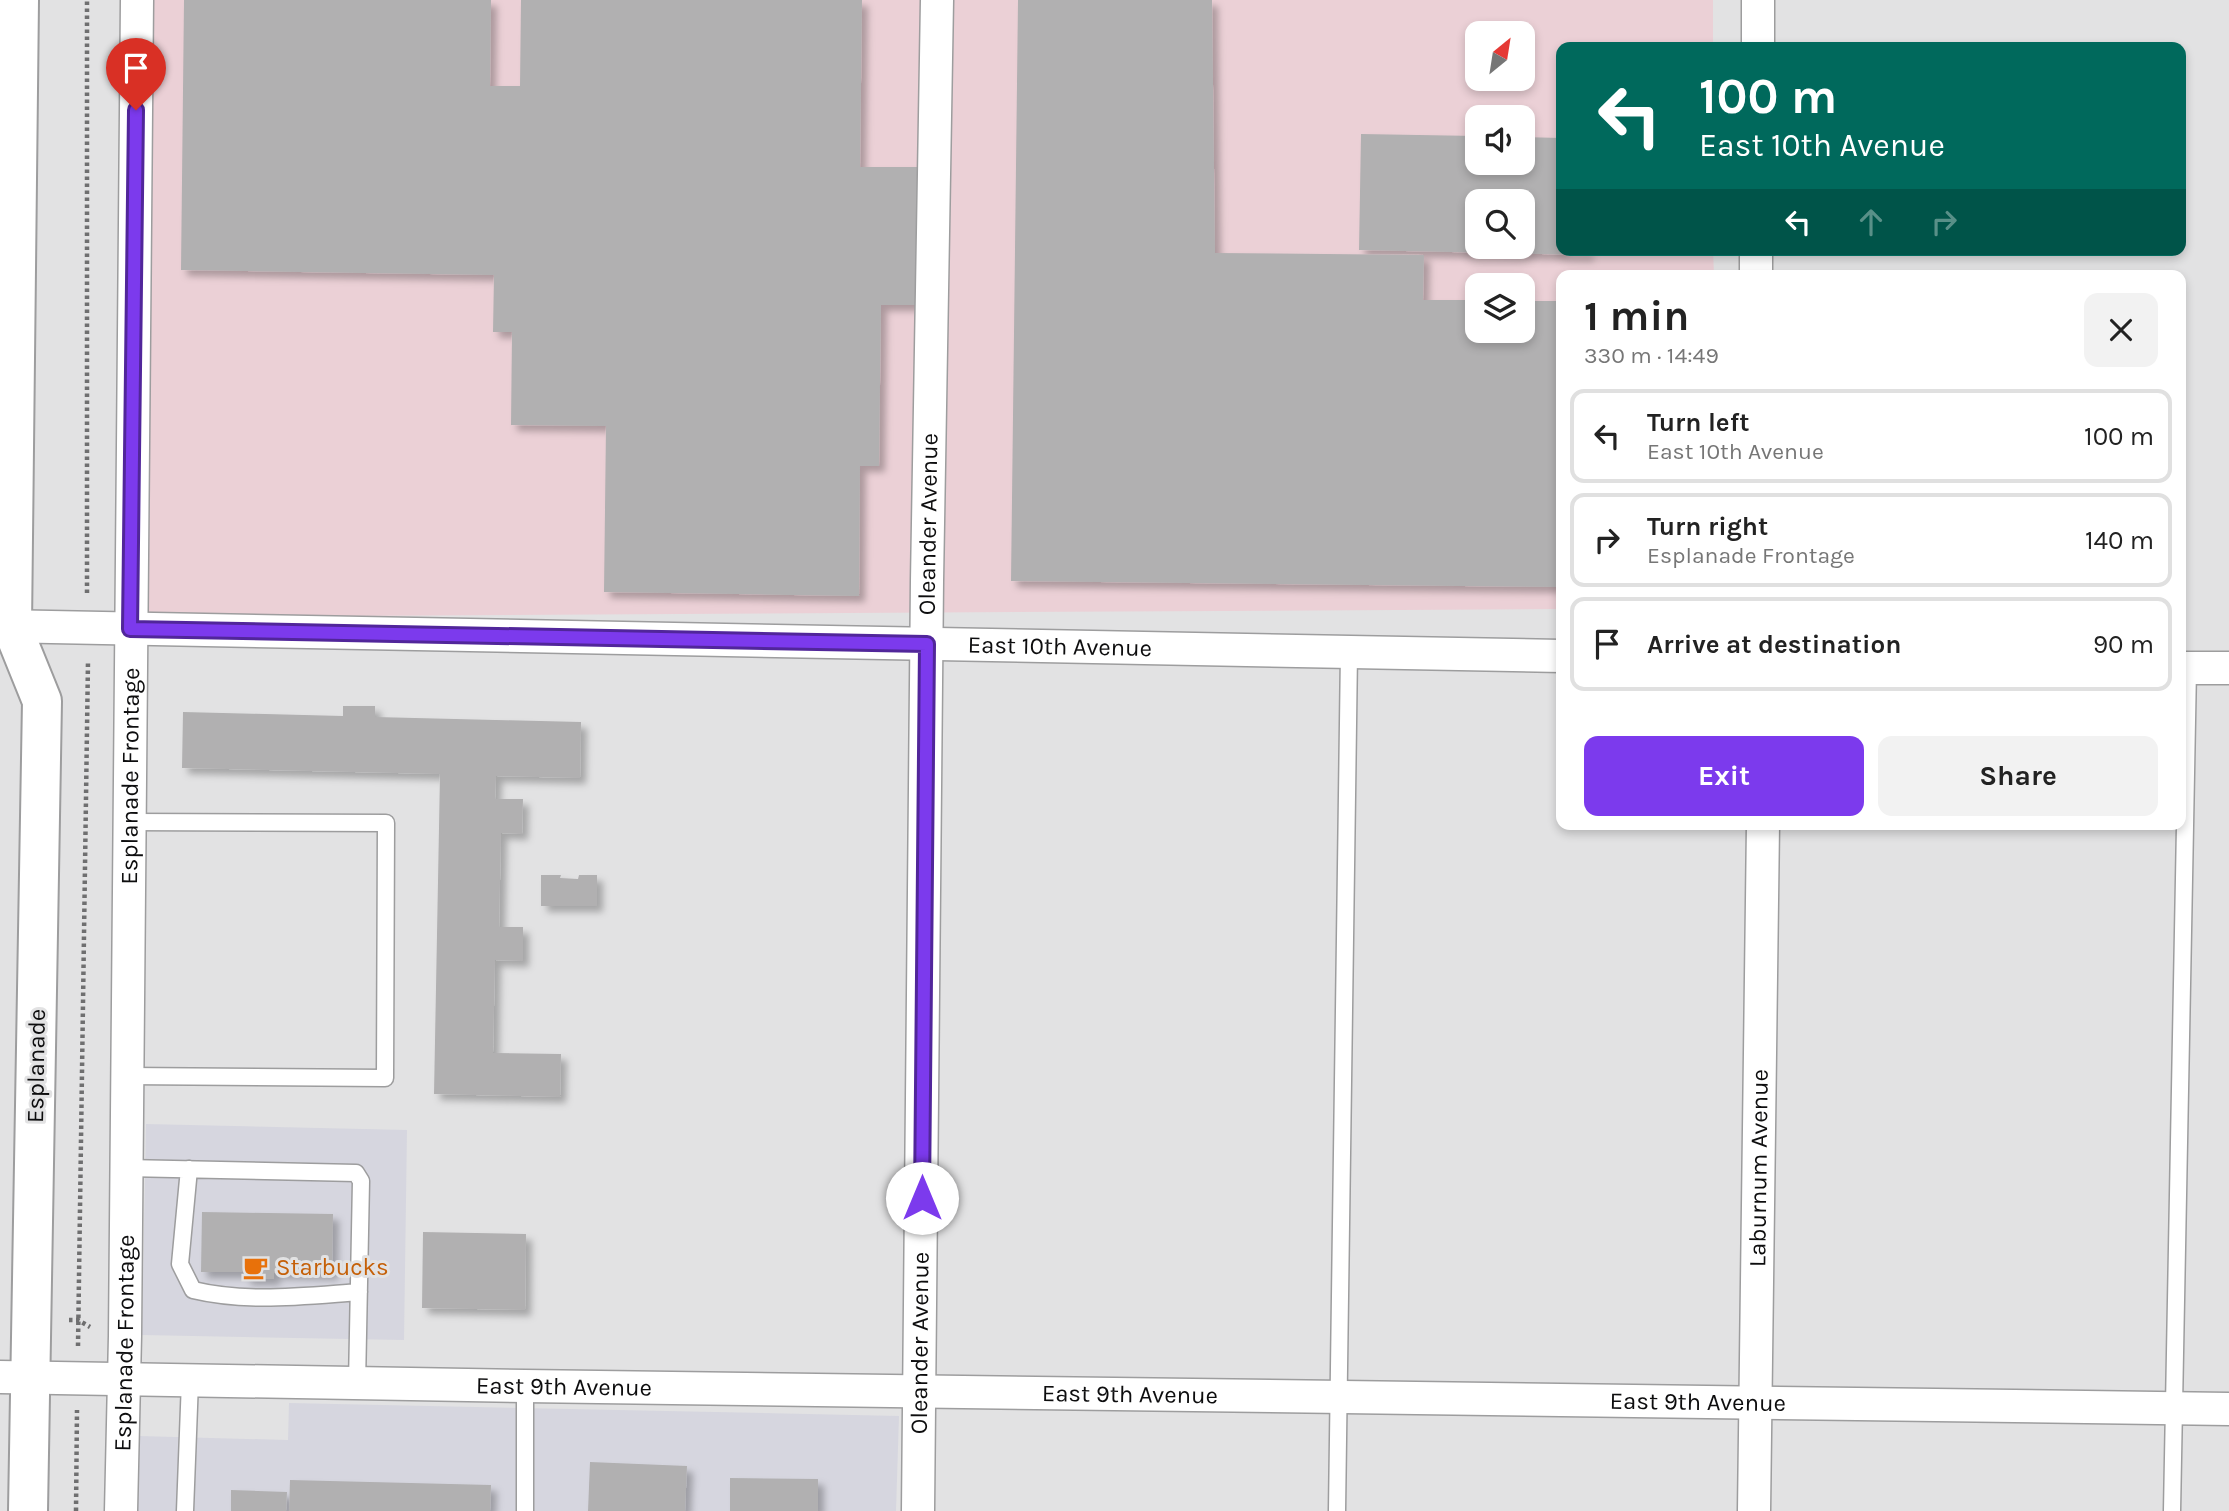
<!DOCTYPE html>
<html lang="en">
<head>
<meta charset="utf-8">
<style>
	:root { --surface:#fff; --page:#f2f2f2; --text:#222; --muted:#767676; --line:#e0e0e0; --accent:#7c3aed }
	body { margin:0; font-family:Karla,sans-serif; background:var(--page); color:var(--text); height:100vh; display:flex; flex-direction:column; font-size:26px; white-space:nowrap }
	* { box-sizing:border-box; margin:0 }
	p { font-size:23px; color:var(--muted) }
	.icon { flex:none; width:38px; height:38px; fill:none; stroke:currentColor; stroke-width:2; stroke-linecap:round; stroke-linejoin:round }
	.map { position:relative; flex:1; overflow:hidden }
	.drawer { position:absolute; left:1556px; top:270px; width:630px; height:560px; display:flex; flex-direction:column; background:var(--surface); border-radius:14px; box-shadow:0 4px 10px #0003 }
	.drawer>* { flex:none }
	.top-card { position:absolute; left:1556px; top:42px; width:630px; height:214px; border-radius:14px; box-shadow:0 4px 10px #0003; background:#00695c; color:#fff; overflow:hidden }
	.needle { width:46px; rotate:30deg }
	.fabs { position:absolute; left:1465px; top:21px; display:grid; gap:14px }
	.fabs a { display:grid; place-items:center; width:70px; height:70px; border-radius:14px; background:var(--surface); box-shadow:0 4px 10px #0003; font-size:35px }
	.pin { position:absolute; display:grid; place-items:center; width:60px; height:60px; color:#fff; margin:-72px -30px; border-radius:50% 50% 50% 0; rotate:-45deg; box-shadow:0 0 7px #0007 }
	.pin .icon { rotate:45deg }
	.me { position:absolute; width:77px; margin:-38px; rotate:0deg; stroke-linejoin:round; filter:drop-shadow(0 0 5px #0008) }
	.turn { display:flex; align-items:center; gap:24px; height:147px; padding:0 28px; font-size:32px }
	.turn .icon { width:91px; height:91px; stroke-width:2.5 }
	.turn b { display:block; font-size:49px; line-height:60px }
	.lanes { display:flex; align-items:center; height:66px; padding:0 28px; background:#0003; justify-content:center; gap:35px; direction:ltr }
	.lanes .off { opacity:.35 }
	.round { display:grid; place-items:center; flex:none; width:74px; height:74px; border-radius:14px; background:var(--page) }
	.head { display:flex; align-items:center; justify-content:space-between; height:119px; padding:0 28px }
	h1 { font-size:42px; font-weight:700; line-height:52px }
	.cta { display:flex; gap:14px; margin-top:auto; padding:14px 28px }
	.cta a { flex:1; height:80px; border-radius:14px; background:var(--accent); color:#fff; font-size:28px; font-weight:700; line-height:80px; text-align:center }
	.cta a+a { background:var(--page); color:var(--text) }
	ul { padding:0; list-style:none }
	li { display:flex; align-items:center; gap:21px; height:94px; margin:0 14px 10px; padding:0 14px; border:4px solid var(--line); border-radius:14px }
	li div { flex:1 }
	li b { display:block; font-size:26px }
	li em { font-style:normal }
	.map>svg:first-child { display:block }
	.built { fill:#d6d6df }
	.industrial { fill:#ebd0d6; fill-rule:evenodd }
	.building { fill:#b1b0b1; fill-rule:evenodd; filter:url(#shadow) }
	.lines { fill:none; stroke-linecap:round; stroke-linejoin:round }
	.service-casing { stroke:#9d9d9e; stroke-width:19 }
	.minor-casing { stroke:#9d9d9e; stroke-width:35 }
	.secondary-casing { stroke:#9d9d9e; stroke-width:42 }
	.path { stroke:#6f6f70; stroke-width:4.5; stroke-dasharray:3.5 3.5; stroke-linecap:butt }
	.service { stroke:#fff; stroke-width:16 }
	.minor { stroke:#fff; stroke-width:32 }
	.secondary { stroke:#fff; stroke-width:38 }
	.route-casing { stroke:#51269a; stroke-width:18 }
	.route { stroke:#7c3aed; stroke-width:12 }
	.labels { text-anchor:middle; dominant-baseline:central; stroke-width:6; stroke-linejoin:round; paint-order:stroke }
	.street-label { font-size:24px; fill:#0d0d0e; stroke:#e2e2e3 }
	.food-label { font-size:24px; fill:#c56008; stroke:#e2e2e3; text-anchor:start }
</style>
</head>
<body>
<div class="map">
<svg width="2229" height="1511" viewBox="0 0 2229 1511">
	<defs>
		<filter id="shadow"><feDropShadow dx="6" dy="6" stdDeviation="3.5" flood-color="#0004"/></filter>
	</defs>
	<rect width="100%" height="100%" fill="#e2e2e3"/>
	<path class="built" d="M146,1124L407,1130L404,1340L142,1335Z
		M289,1403L899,1416L896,1511H137L139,1436L288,1440Z"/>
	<path class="industrial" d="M146,0H1713V47H1561V250H1713L1714,275H1561V609L147,617ZM1477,33H1522V79H1477ZM1477,117H1522V163H1477ZM1477,201H1522V247H1477ZM1477,285H1522V331H1477Z"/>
	<path class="building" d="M184,0H491L490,86H520L521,0H862L860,167H928L927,305H881L879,466H860L859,596L604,592L606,426L511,425L512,332H493L494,275L181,270Z
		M1018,0H1212L1215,253L1424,255L1423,300H1477V331H1522V301H1561V587L1011,581Z
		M1361,134L1477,136V163H1522V137L1561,138V250H1588V255L1359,250ZM1477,201H1522V247H1477Z
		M343,706H375V717L581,722L580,778L496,776L495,799H523L522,834L501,833L499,927H523V961L495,960L493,1053L561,1054L560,1097L434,1094L440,774L182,768L183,712L343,716Z
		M541,875H561L560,878L578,879L579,875H597V906H541Z
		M202,1212L333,1214L332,1274L274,1273V1279H245V1272H201Z
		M423,1232L526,1234L525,1310L422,1308Z
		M590,1462L687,1466L685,1511H588Z
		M730,1478L818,1479V1511H730Z
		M290,1480L491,1485L490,1511H289Z
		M231,1490L287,1492L286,1511H231Z"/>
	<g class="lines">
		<defs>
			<path id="service" d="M127,1076L385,1078L386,823L129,822
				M126,1168L356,1173L361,1181L357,1384
				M189,1169L180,1264L193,1290C247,1303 303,1296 359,1292
				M185,1511L190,1381
				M525,1511V1386
				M1337,1511L1349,652
				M2172,1511L2188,668"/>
			<g id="minor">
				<path d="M1758,47V0"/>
				<path d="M1756,275V250"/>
				<path id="s1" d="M0,626L1561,656"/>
				<path d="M2180,668H2229"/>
				<path id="s2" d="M0,1377L525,1386L2229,1409"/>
				<path id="s3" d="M121,1511L125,1336L137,0"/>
				<path id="s4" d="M918,1511L927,581L937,0"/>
				<path id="s5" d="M1754,1511L1763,824"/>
			</g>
			<path id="secondary" d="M19,0L12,627L42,701L28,1511"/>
		</defs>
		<use href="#service" class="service-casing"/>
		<use href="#minor" class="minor-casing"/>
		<use href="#secondary" class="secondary-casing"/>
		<path class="path" d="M87,593V0
			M69,1320H78L90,1327
			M78,1346L88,661
			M76,1511L77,1410"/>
		<use href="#service" class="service"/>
		<use href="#minor" class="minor"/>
		<use href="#secondary" class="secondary"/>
	</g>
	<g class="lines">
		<defs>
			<path id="route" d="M136,110L130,629L927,644L922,1198"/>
		</defs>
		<use href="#route" class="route-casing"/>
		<use href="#route" class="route"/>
	</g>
	<defs>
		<symbol id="cafe-bare" viewBox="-9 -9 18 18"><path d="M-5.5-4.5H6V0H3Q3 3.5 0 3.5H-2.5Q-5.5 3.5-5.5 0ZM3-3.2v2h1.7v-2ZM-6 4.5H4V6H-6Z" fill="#e8710a" stroke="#e2e2e3" stroke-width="2.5" paint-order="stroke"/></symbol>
	</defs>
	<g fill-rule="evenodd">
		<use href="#cafe-bare" x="238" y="1250" width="35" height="35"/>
	</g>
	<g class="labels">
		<g class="street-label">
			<text stroke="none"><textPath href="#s4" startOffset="987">Oleander Avenue</textPath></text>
			<text stroke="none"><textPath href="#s1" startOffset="1060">East 10th Avenue</textPath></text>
			<text stroke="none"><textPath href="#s3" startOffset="735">Esplanade Frontage</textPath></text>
			<text transform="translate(36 1066) rotate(-89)">Esplanade</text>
			<text stroke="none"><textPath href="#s5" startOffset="343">Laburnum Avenue</textPath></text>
			<text stroke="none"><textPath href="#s3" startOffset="168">Esplanade Frontage</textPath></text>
			<text stroke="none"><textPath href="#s4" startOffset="168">Oleander Avenue</textPath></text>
			<text stroke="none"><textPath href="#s2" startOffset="564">East 9th Avenue</textPath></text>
			<text stroke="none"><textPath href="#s2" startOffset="1130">East 9th Avenue</textPath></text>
			<text stroke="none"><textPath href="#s2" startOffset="1698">East 9th Avenue</textPath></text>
		</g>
		<g class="food-label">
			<text x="276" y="1267">Starbucks</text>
		</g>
	</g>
</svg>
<div class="fabs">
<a><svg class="needle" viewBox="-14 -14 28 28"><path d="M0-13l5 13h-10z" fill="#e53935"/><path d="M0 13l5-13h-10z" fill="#767676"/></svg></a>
<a><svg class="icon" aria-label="sound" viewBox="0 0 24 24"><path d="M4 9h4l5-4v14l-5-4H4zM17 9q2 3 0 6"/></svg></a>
<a><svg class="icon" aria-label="search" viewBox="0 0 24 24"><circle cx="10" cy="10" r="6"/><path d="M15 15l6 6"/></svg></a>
<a><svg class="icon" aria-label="layers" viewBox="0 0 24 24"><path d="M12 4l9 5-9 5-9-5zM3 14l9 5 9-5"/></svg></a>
</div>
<div class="pin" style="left:136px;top:110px;background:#d93025"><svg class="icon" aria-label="arrive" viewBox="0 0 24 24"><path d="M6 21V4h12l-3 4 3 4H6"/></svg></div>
<svg class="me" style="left:922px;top:1198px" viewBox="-20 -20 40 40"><circle r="19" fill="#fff"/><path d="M0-13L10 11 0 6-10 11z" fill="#7c3aed"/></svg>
<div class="top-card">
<div class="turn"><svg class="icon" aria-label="left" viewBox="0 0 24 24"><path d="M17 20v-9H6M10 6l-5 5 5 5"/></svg><div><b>100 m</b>East 10th Avenue</div></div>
<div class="lanes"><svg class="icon" aria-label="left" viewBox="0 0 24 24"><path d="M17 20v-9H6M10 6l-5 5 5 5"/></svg><svg class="icon off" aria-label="ahead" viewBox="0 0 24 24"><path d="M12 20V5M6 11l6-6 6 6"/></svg><svg class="icon off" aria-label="right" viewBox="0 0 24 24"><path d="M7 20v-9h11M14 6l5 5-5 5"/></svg></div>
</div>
<section class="drawer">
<div class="head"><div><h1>1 min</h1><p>330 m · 14:49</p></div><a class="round"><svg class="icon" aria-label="close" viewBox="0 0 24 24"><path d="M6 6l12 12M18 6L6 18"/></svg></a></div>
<ul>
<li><svg class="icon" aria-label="left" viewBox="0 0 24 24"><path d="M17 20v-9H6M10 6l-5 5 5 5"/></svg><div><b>Turn left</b><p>East 10th Avenue</p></div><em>100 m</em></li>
<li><svg class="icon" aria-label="right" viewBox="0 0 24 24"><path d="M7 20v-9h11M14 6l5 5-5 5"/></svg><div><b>Turn right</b><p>Esplanade Frontage</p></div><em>140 m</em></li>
<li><svg class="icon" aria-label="arrive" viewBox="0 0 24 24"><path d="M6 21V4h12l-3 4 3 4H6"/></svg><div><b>Arrive at destination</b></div><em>90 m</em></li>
</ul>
<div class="cta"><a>Exit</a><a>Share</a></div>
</section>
</div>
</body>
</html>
